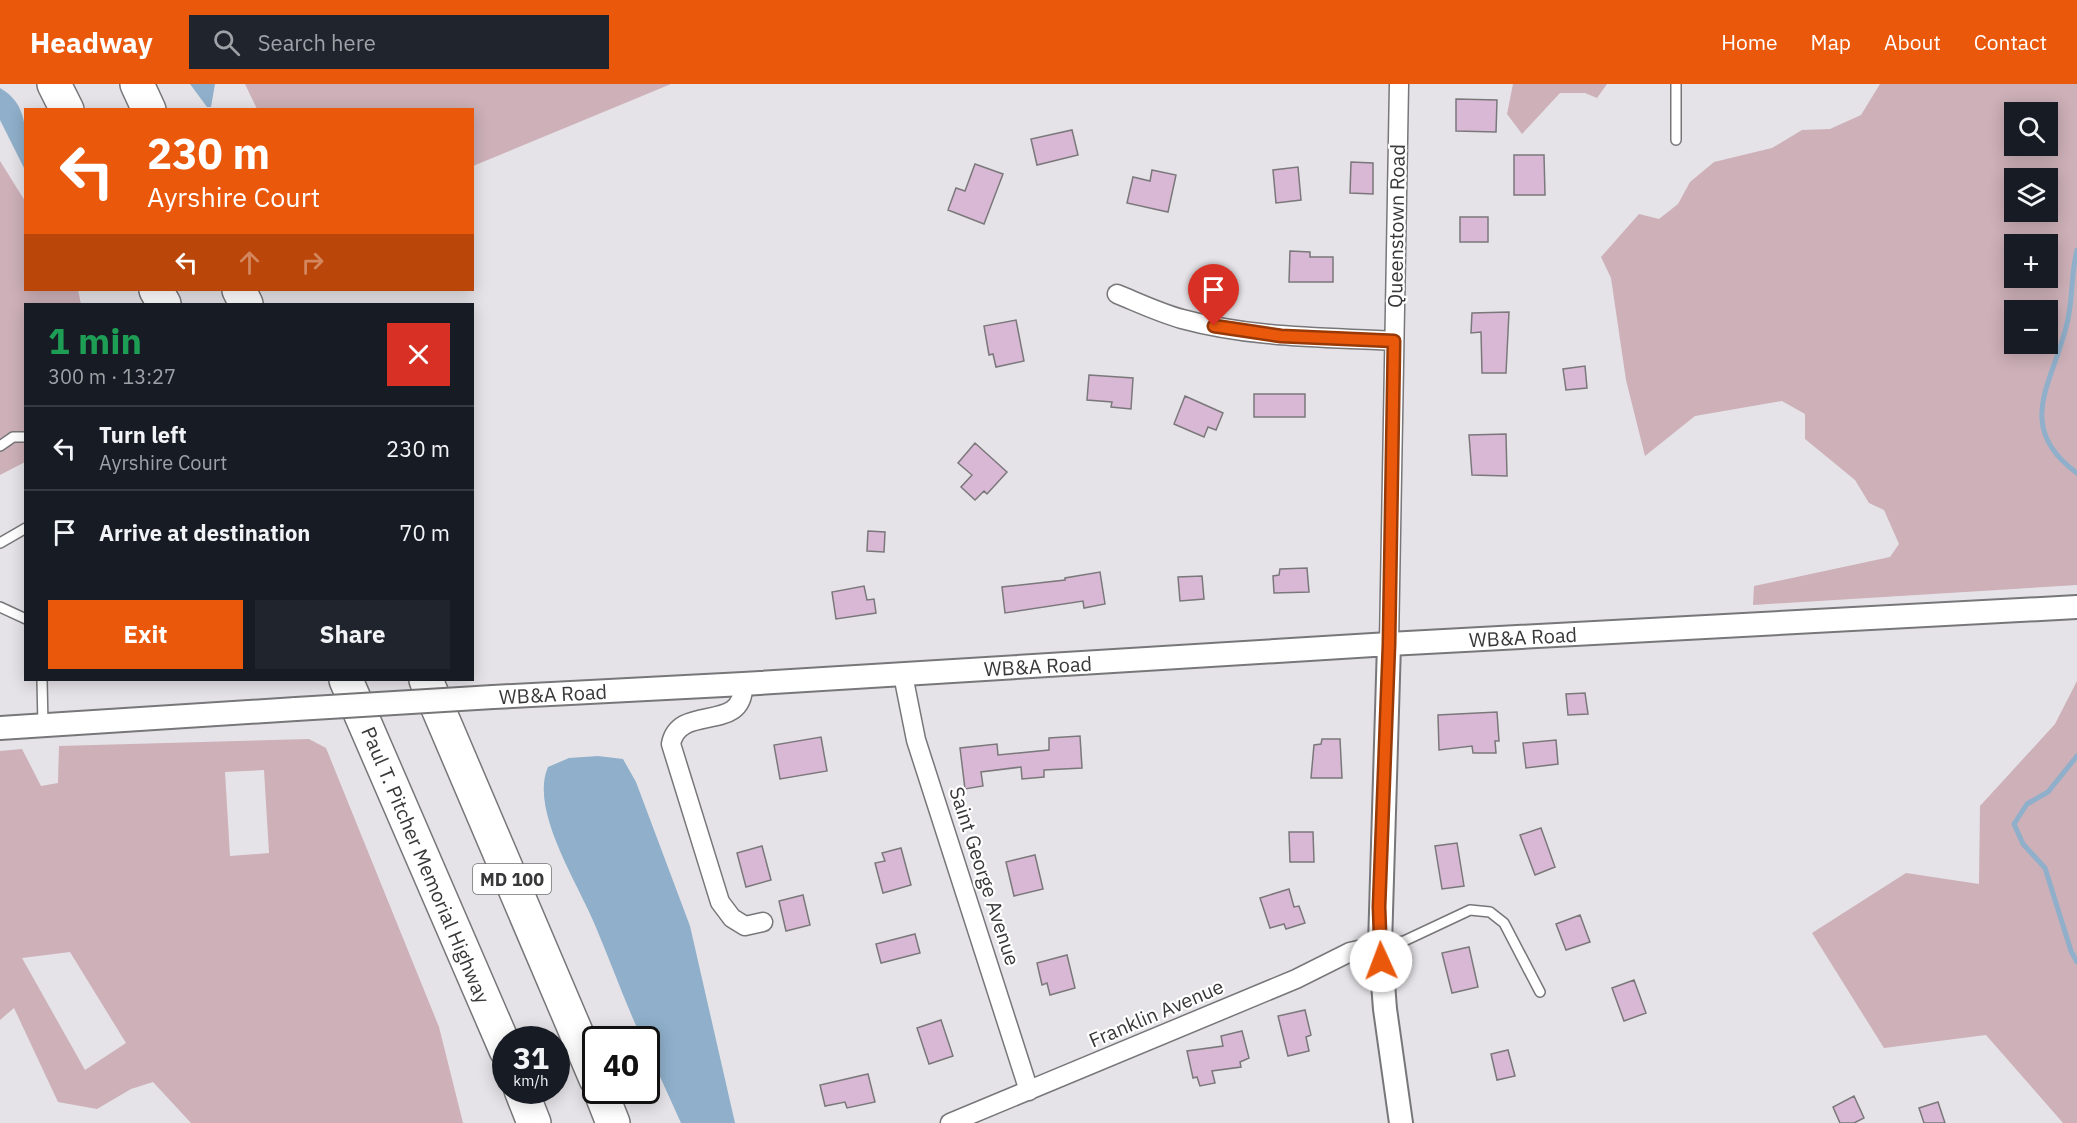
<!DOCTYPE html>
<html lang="en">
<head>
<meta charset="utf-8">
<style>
	:root { --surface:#171b24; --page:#20242c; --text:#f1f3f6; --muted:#9ea1a6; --line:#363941; --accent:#ea580c }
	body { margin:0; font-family:"IBM Plex Sans",sans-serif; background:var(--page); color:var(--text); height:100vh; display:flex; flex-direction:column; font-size:22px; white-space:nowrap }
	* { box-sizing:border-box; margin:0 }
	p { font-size:20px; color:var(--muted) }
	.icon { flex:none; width:33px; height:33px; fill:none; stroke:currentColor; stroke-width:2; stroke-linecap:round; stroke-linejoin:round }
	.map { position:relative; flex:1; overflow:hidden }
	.details { position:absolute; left:24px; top:219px; width:450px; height:378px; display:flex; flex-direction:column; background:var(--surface); border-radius:0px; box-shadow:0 3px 15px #0003 }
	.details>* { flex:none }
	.hud { position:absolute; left:24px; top:24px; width:450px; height:183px; border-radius:0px; box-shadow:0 3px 15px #0003; background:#ea580c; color:#fff; overflow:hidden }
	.controls { position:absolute; left:2004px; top:18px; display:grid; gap:12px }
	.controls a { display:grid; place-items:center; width:54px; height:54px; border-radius:0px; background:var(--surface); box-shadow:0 3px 15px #0003; font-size:30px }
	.speed { position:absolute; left:492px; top:942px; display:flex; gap:12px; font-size:30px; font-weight:700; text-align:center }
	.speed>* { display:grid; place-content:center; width:78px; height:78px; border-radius:50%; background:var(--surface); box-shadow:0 3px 15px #0003; line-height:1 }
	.speed small { font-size:15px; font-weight:400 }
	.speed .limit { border:3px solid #111; border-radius:9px; background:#fff; color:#111 }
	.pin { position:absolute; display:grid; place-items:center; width:51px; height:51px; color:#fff; margin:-62px -26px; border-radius:50% 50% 50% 0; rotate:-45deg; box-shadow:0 0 6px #0007 }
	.pin .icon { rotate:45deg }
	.me { position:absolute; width:66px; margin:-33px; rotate:358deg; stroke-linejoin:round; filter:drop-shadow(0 0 4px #0008) }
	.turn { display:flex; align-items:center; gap:21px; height:126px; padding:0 24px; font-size:27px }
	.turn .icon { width:78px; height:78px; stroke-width:2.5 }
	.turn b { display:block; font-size:42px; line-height:51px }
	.lanes { display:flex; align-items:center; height:57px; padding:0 24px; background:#0003; justify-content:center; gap:30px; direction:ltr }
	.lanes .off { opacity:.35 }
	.round { display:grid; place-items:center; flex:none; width:63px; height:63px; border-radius:0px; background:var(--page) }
	.head { display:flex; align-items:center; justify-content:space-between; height:102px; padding:0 24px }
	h1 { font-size:36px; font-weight:700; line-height:45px; color:#1e9e55 }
	.button { display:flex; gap:12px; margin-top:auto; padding:12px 24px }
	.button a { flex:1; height:69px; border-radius:0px; background:var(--accent); color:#fff; font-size:24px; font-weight:700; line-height:69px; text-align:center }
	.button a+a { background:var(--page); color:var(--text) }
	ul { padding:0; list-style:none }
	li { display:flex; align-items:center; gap:18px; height:84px; padding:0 24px; border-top:2px solid var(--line) }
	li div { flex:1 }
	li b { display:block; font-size:22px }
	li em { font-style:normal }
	header { display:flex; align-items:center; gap:36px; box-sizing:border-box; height:84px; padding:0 30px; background:var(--accent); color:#fff }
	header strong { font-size:28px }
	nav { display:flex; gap:33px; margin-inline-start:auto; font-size:21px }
	.search { width:420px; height:54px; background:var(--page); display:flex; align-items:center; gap:15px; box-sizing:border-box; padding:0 21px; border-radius:0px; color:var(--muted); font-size:22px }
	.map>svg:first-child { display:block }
	.green { fill:#cdb0b8; fill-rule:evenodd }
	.water { fill:#8fafca }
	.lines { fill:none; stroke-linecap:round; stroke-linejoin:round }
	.stream { stroke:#8fafca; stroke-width:5 }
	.building { fill:#d8b8d4; stroke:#7b787b; stroke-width:1.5 }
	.service-casing { stroke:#777679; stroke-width:12 }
	.minor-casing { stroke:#777679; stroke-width:21 }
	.tertiary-casing { stroke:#777679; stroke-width:26 }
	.motorway-casing { stroke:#777679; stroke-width:36 }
	.service { stroke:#fff; stroke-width:9 }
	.minor { stroke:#fff; stroke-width:18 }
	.tertiary { stroke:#fff; stroke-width:22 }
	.motorway { stroke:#fff; stroke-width:33 }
	.tertiary-bridge-casing { stroke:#777679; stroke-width:26; stroke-linecap:butt }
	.tertiary-bridge { stroke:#fff; stroke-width:22 }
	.route-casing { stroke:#983908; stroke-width:15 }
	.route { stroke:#ea580c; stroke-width:10 }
	.labels { text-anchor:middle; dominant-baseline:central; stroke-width:4.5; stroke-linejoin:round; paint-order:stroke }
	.shield { fill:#fff; stroke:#747374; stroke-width:1.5 }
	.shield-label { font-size:18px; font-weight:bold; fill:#383739 }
	.street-label { font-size:20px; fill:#383739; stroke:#fff }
</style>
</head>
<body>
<header>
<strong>Headway</strong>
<div class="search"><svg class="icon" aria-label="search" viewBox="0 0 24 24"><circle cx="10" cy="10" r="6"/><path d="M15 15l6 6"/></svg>Search here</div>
<nav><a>Home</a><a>Map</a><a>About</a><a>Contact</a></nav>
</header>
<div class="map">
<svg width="2077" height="1039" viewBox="0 0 2077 1039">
	<rect width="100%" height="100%" fill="#e5e3e7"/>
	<path class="green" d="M245,0H671L473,82L472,26L257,25Z
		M1513,0H1607L1597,14L1585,9H1560L1522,50L1507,30Z
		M1880,0H2077V501L1753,521L1754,502L1890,473L1899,460L1884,426L1869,419L1855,396L1805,355V330L1782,317L1695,332L1645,372L1626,296L1611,194L1601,173L1639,130L1659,135L1678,120L1690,98L1714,78L1772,64L1802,46L1830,45L1861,31ZM2048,28V62H2014V28ZM2048,94V128H2014V94ZM2048,160V194H2014V160ZM2048,226V260H2014V226Z
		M0,77L25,117L26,206H78L81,220H26L25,378L0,391Z
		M2077,597V1039H2063L1986,951L1884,964L1812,849L1906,789L1979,800L1980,722L2055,640Z
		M309,655L326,664L439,943L463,1039H191L153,998L131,1005L97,1025L58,1018L14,924L0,936V667L22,665L41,702L58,699L59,662ZM264,686L269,769L230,772L225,688ZM70,868L126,959L85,986L22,874Z"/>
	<path class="water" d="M190,0H215L211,23H207Z
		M0,4C31,21 26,56 25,86L0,36Z
		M598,672L623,675L636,698L690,842L735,1039H681L647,964L646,956L642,955C625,918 611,879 595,841C579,801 529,726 548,683L569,674Z"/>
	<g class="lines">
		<path class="stream" d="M2077,166C2071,189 2073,212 2068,235C2056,295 2011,341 2077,389
			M2077,672L2048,708L2027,720L2014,740L2023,760L2045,784L2071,867L2077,878"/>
	</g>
	<path class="building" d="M1456,15L1497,16L1496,48L1456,47Z
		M1072,46L1078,71L1037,81L1031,55Z
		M1514,71H1544L1545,111H1514Z
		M1351,78L1373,79V110L1350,109Z
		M975,80L1003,90L984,140L948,126L956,104L965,107Z
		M1298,83L1301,116L1276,119L1273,86Z
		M1152,86L1176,91L1168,128L1127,119L1133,93L1150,97Z
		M1460,133H1488V158H1460Z
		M1290,167L1310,168V173H1333V198H1289Z
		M1509,228L1506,289H1482L1481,248L1471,249L1472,229Z
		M1016,236L1024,277L996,283L993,270L989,271L984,242Z
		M1585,282L1587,304L1566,306L1563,285Z
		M1089,291L1133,294L1131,325L1111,323L1112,318L1087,316Z
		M1254,310H1305V333H1254Z
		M1185,312L1223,329L1216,346L1208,343L1204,353L1174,340Z
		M1506,350L1507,392L1472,391L1469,351Z
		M975,359L1007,388L987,410L984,407L975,416L961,403L972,391L958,379Z
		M868,447L885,448L884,468L867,467Z
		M1307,484L1309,508L1274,509L1273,492L1279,491L1280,485Z
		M1100,488L1105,520L1084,524L1083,517L1005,529L1002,503L1065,496V494Z
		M1202,492L1204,515L1180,517L1178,493Z
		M864,502L867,516L874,515L876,529L836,535L832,508Z
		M1585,609L1588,630L1568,631L1566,610Z
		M1497,628L1499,657H1495L1496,669H1473L1472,662L1439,666L1438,631Z
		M1080,652L1082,684L1044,686V693L1022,695L1021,683L981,688L983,702L965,705L960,664L997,660L998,671L1049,666V654Z
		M821,653L827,687L780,695L774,661Z
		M1322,655H1340L1342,694H1311L1314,661L1321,660Z
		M1556,656L1558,680L1526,684L1523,659Z
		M1541,744L1555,783L1535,791L1520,751Z
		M1289,748H1313L1314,778H1290Z
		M1457,759L1464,802L1442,805L1435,762Z
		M762,762L771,796L746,803L737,769Z
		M901,764L911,801L883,809L875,779L885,777L882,769Z
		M1035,771L1043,805L1014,812L1006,778Z
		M1289,805L1294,823L1299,822L1305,839L1286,845L1284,840L1270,844L1260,814Z
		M803,811L810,841L786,847L779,817Z
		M1580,831L1590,858L1566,866L1556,840Z
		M915,850L920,869L881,879L876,860Z
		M1469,863L1478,903L1452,909L1442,869Z
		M1067,871L1075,904L1050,911L1047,899L1042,901L1037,879Z
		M1634,896L1646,929L1624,937L1612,904Z
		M1305,926L1311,951L1306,953L1309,967L1288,972L1278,932Z
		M941,936L953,972L929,980L917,944Z
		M1242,947L1249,974L1240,978L1241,983L1212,987L1215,999L1200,1002L1197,993L1193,994L1187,967L1223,962L1221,952Z
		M1508,966L1515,992L1497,996L1491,970Z
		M868,990L875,1018L847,1024L845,1018L825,1022L820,1001Z
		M1854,1012L1864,1034L1854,1039H1840L1833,1023Z
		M1938,1018L1945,1039H1924L1919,1024Z"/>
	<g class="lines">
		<defs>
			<path id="service" d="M1676,0V56
				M0,362L13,353H26
				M0,459L26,444
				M0,523L26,535
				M42,596L43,641
				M1380,861L1404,857L1470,826L1490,828L1504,839L1540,908"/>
			<path id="minor" d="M1117,210C1139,219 1160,229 1182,235C1252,254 1323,253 1394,257
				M1389,560L1399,0
				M903,591L916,656L1029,1007
				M743,600C745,651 679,618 671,660L720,818L732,834L745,842L763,838
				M950,1039L1296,895L1350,868L1380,861"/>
			<path id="tertiary" d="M1389,560L1380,861L1385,925L1401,1039
				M493,613L743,600L1389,560L2077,523
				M0,644L296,625"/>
			<path id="motorway" d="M54,0L67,26
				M137,0L149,26
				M156,206L164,220
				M239,206L246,220
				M346,596L506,966
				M426,596L596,995
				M521,1006L534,1039
				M600,1006L613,1039"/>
		</defs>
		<use href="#service" class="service-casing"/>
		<use href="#minor" class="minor-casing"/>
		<use href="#tertiary" class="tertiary-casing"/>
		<use href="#motorway" class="motorway-casing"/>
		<use href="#service" class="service"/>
		<use href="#minor" class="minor"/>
		<use href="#tertiary" class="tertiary"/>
		<use href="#motorway" class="motorway"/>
		<defs>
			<path id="tertiary-bridge" d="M296,625L493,613"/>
		</defs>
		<use href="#tertiary-bridge" class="tertiary-bridge-casing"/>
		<use href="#tertiary-bridge" class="tertiary-bridge"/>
	</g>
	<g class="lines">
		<defs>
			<path id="route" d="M1214,242L1281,252L1394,257L1389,560L1379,823L1381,877"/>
		</defs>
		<use href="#route" class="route-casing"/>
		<use href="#route" class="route"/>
	</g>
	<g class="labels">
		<rect class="shield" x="473" y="780" width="78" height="30" rx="4.5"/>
		<g class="shield-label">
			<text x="512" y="795">MD 100</text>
		</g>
		<g class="street-label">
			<text transform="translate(1396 142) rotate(-89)">Queenstown Road</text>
			<text transform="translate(1523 553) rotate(-3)">WB&amp;A Road</text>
			<text transform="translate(1038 582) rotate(-3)">WB&amp;A Road</text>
			<text transform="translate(553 610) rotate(-3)">WB&amp;A Road</text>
			<text transform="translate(426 781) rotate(67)">Paul T. Pitcher Memorial Highway</text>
			<text transform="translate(985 792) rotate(72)">Saint George Avenue</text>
			<text transform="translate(1156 929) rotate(-23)">Franklin Avenue</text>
		</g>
	</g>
</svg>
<div class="controls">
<a><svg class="icon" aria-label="search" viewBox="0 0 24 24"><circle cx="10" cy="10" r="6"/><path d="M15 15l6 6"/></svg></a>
<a><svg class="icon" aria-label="layers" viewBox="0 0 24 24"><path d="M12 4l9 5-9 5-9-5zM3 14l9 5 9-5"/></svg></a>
<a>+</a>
<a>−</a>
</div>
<div class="speed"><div>31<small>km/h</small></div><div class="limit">40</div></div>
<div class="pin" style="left:1214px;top:242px;background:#d93025"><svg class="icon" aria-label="arrive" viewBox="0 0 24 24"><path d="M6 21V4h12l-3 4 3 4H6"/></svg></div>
<svg class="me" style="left:1381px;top:877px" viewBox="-20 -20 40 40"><circle r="19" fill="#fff"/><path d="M0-13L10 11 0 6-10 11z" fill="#ea580c"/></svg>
<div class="hud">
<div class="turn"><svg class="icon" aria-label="left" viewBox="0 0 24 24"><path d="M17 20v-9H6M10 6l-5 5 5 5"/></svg><div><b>230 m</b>Ayrshire Court</div></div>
<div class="lanes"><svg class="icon" aria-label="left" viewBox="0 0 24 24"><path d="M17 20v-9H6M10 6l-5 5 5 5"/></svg><svg class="icon off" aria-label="ahead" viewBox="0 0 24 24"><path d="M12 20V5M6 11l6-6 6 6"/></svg><svg class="icon off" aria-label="right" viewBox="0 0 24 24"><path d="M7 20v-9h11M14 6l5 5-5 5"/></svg></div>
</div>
<section class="details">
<div class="head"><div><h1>1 min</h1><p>300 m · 13:27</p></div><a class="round" style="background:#d93025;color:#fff"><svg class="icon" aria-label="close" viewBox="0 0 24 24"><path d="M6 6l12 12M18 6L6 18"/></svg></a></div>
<ul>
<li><svg class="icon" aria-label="left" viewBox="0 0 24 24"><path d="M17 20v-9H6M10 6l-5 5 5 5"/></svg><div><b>Turn left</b><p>Ayrshire Court</p></div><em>230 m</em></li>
<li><svg class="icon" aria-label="arrive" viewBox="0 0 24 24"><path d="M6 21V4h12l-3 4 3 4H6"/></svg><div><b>Arrive at destination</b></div><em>70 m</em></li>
</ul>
<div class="button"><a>Exit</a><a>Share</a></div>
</section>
</div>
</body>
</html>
